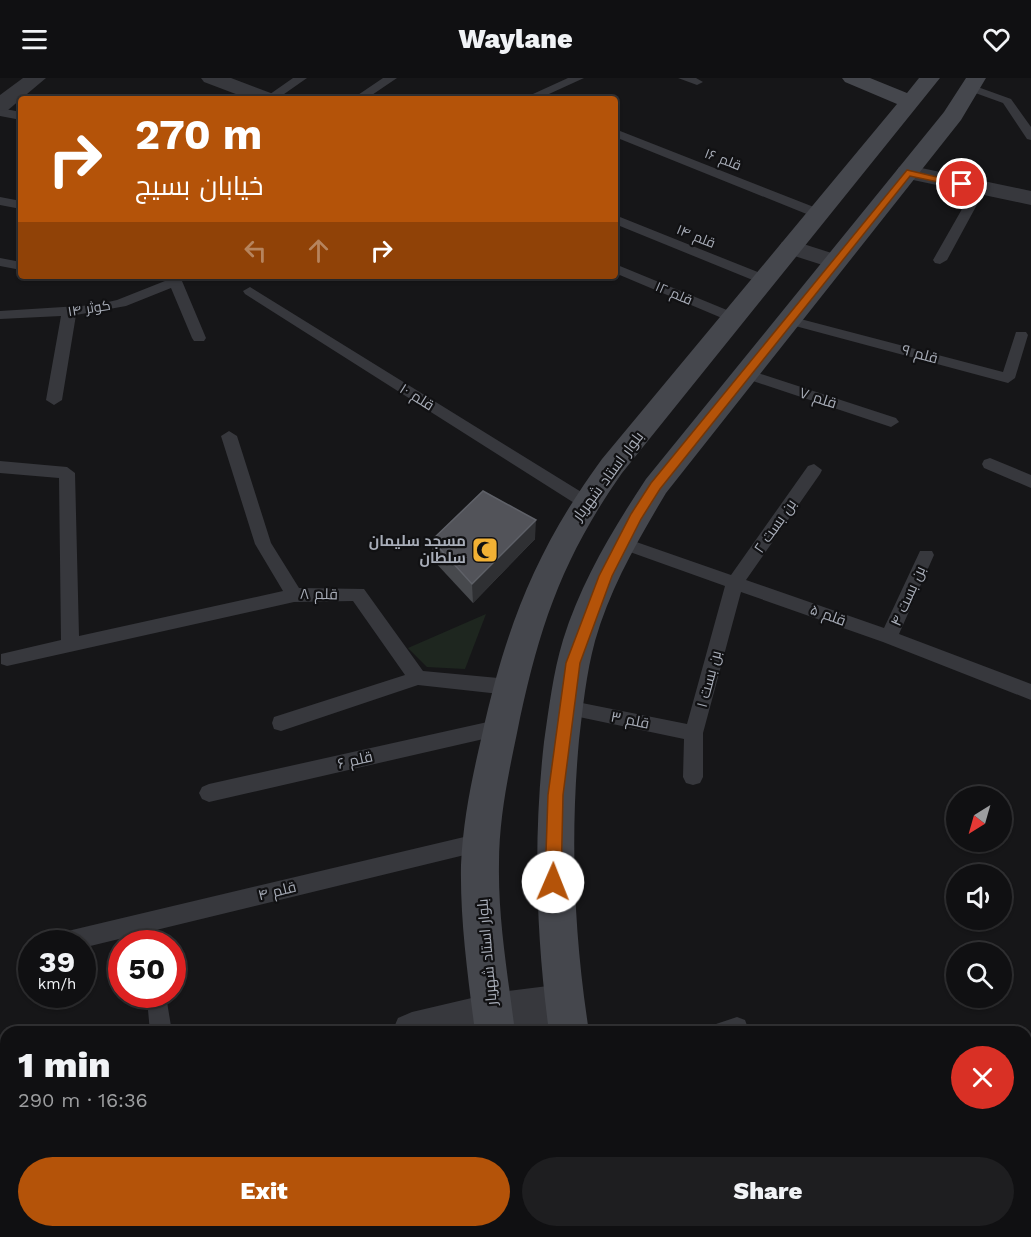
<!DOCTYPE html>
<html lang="en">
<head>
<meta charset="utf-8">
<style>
	:root { --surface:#101012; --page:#1e1e20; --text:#f1f3f6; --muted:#9c9d9f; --line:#303032; --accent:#b45309 }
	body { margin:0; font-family:"Work Sans",Cairo,sans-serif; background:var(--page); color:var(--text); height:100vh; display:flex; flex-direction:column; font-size:22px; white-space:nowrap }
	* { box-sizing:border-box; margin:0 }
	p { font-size:20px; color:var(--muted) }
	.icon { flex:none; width:33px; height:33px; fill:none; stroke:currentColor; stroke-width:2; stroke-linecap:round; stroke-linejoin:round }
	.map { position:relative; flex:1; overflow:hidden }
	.sheet { position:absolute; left:0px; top:948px; width:1032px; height:212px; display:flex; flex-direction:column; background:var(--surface); border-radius:18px 18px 0 0; box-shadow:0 2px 4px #0004,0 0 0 2px var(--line) }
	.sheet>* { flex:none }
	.top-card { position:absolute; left:18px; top:18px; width:600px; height:183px; border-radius:6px; box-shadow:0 2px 4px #0004,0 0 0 2px var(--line); background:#b45309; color:#fff; overflow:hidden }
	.needle { width:39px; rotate:217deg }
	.controls { position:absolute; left:946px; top:708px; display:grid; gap:12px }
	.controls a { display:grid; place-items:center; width:66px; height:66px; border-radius:50%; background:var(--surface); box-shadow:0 2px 4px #0004,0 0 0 2px var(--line); font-size:30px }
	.speed { position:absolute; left:18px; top:852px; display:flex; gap:12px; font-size:30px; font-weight:700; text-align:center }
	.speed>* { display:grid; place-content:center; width:78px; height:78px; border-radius:50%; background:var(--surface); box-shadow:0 2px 4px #0004,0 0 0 2px var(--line); line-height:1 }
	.speed small { font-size:15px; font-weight:400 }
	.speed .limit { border:9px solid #d22; background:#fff; color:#111 }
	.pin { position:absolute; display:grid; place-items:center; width:51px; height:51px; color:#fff; margin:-26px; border:3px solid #fff; border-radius:50%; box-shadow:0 2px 6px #0007 }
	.me { position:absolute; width:66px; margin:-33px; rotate:1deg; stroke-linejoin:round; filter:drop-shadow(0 0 4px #0008) }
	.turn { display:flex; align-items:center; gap:21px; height:126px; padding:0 18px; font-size:27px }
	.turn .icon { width:78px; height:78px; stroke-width:2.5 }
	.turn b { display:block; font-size:42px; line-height:51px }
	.lanes { display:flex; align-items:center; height:57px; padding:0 18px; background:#0003; justify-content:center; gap:30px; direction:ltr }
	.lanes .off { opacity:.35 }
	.round { display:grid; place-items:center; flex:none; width:63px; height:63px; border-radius:32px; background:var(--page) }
	.headline { display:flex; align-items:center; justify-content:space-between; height:102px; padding:0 18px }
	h1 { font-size:36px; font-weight:800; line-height:45px }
	.cta { display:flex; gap:12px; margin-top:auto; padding:12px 18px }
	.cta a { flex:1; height:69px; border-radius:36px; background:var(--accent); color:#fff; font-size:24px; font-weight:800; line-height:69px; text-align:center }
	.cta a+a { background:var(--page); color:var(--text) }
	header { display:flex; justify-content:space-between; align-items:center; height:78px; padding:0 18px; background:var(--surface); font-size:27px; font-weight:800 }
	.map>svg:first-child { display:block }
	.green { fill:#1e261f }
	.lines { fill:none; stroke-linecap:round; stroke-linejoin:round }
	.service { fill:#37383d; fill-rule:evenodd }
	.minor { fill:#37383d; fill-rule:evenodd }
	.tertiary { fill:#37383d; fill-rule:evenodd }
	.secondary { fill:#45474d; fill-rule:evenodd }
	.wall { fill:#47494d }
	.shaded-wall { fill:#2f3033 }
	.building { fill:#525359; stroke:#5f6168; stroke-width:1.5 }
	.route { fill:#b45309; stroke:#753606; stroke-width:1.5 }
	.labels { text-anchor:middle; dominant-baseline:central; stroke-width:4.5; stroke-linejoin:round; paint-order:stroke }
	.far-street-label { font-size:14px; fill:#a8adb8; stroke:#111113 }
	.street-label { font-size:15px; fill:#a8adb8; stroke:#111113 }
	.poi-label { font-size:15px; font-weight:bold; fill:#a8adb8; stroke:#111113; text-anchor:end }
</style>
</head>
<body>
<header><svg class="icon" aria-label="menu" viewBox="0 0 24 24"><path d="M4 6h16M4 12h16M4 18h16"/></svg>Waylane<svg class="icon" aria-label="heart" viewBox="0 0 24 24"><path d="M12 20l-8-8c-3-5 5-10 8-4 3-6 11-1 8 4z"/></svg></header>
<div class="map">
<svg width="1031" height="1159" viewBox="0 0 1031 1159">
	<rect width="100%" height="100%" fill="#161618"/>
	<path class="green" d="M486,536L465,591L427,589L408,570Z"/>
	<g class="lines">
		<path class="service" d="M293,0H307L277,21H263Z
			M383,0H397L366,21H352Z
			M568,0H584L538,21H522Z
			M678,0H696L703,4L697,7Z
			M967,8H975L1011,21L1031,49V62L1027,61L1003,25L967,12Z
			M0,30L21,34V42L0,38Z
			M615,51L824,133L825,136L819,140L814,139L615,59Z
			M980,106L986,110L947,182L940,186L935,185L933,182L974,110Z
			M0,119L21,123V131L0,127Z
			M615,137L770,199L772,202L770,205H760L615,146Z
			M0,180L21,184V192L0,188Z
			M615,186L739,237L741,240L734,244L729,243L615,195Z
			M175,199L182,203L206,260L204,263H194L192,260L171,210L126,228L76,237L62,322L54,327L46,322L61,238L0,241V233L95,227L117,222Z
			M250,209L591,420L593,424L591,428H579L245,216L243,213Z
			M789,238L1003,294L1016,254H1026L1028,257L1015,300L1008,305L784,245V239Z
			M746,291L896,340L899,344L891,349L741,299L739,296L741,293Z
			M229,353L237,358L271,465L299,510L364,511L423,593L509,601L515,604L518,609L515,614L509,617L418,607L281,653L274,651L272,645L274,639L405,597L353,523L294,524L7,588L1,586V576L61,562L59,400L0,395V383L67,389L75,395L79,558L283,513L255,466L221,358Z
			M990,380L1031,397V410L984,390L982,386L984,382Z
			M814,386L822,392L820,396L746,502L884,550L920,473H932L934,477L899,556L1031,606V622L883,564L741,514L703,655V699L700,705L693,707L686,705L683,699L684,661L560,635L558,630L560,625L567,622L687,646L725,508L616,469L614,465L622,459L731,497L808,388Z
			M501,641L508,643L510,649L508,655L501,657L209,724L202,721L199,715L202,709L209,706Z
			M481,755L488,758L491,764L488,770L481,773L82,870V866H63L61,862L64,855L72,852Z
			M159,921L167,924L172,954H150L148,932L151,924Z
			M737,939L745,942L748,950L746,954H713L716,946Z
			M250,1154H274L275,1159H251Z
			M892,1154H919L921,1159H894Z"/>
		<path class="minor" d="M23,0H46L8,32L0,33V17Z
			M201,0H231L276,17L280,21H249L204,4Z
			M907,87L1031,113V127L899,99L896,94L899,89Z
			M493,915L507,921L513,935L507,949L496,954H392L398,940L412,934Z
			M6,1046V1090L0,1092V1048Z"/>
		<path class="tertiary" d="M791,162L844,179L847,184L844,189L835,191L782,174L779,169L782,164Z
			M564,906L578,912L584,926L578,940C554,950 503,959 479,949L473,935L479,921L493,915Z"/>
		<path class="secondary" d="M842,0H870L907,15L919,0H940L622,395C561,482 538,552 517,655C508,698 499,741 499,786C498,842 508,898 515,954H475C468,899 460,843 461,787C463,742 472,700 482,657C506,549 536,471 602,381L897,26L845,4Z
			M966,0H986L961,42L666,415C638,462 610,510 595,563C586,596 583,629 579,662C570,761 574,857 589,954H549C536,857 533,761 544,664C549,630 553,595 563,562C581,504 613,451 646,401L944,34Z
			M497,1154H542L544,1159H498Z
			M579,1154H624L626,1159H580Z"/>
	</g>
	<path class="wall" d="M535,461L473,525L433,482L432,462Z"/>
	<path class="shaded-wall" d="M536,442L535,461L473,525L472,506Z"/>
	<path class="building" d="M483,413L536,442L472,506L432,462Z"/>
	<path class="route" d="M907,92L967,106L962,109L910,98L660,411L641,441L612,498L580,585L563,717L561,804L559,809L553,811L548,809L545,804L548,717L566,585L599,498L631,436L651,405Z"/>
	<defs>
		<symbol id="mosque-square" viewBox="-11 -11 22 22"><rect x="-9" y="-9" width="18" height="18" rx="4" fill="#f2b134" stroke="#111113"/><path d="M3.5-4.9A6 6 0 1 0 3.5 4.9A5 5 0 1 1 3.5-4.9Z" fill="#111"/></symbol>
	</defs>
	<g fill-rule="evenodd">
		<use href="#mosque-square" x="470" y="457" width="30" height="30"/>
	</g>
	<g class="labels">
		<g class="far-street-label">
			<text transform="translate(723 81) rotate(21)">قلم ۱۶</text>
			<text transform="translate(696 158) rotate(22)">قلم ۱۴</text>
			<text transform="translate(674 215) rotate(23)">قلم ۱۲</text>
			<text transform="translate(89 230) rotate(-9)">کوثر ۱۴</text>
		</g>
		<g class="street-label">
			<text transform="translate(920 276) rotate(15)">قلم ۹</text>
			<text transform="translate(417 319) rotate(32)">قلم ۱۰</text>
			<text transform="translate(818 320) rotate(18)">قلم ۷</text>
			<text transform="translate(608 398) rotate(-53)">بلوار استاد شهریار</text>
			<text transform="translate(775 448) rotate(-55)">بن بست ۲</text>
			<text transform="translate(319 516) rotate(1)">قلم ۸</text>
			<text transform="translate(908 518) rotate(-66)">بن بست ۴</text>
			<text transform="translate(828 537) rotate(20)">قلم ۵</text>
			<text transform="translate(709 601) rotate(-75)">بن بست ۱</text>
			<text transform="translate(630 642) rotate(11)">قلم ۳</text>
			<text transform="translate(355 682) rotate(-13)">قلم ۶</text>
			<text transform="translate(277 813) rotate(-14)">قلم ۴</text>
			<text transform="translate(487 874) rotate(-95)">بلوار استاد شهریار</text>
		</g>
		<g class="poi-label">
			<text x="466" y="463">مسجد سلیمان<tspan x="466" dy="17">سلطان</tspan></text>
		</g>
	</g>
</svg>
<div class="controls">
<a><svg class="needle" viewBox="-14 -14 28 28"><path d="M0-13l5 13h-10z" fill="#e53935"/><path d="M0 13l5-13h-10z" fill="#9c9d9f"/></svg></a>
<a><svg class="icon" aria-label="sound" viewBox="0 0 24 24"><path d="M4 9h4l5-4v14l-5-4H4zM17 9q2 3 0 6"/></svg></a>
<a><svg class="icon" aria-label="search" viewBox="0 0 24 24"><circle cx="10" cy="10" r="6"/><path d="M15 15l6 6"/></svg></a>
</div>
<div class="speed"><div>39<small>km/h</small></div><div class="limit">50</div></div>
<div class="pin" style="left:962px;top:106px;background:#d93025"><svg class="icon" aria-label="arrive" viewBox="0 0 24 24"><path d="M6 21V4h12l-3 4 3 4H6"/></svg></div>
<svg class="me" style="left:553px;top:804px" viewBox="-20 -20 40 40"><circle r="19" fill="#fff"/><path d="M0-13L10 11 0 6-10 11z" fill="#b45309"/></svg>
<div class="top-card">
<div class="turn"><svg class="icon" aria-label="right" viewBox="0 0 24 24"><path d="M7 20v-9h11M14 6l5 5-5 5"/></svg><div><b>270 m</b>خیابان بسیج</div></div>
<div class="lanes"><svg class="icon off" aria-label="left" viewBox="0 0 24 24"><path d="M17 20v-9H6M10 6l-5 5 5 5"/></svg><svg class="icon off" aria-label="ahead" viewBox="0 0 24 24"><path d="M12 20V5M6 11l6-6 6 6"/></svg><svg class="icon" aria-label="right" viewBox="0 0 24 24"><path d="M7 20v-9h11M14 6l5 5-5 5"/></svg></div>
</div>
<section class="sheet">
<div class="headline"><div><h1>1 min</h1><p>290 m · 16:36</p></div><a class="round" style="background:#d93025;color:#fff"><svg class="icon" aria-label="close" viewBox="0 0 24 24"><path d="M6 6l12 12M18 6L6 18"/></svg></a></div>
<div class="cta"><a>Exit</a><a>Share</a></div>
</section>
</div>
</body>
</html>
